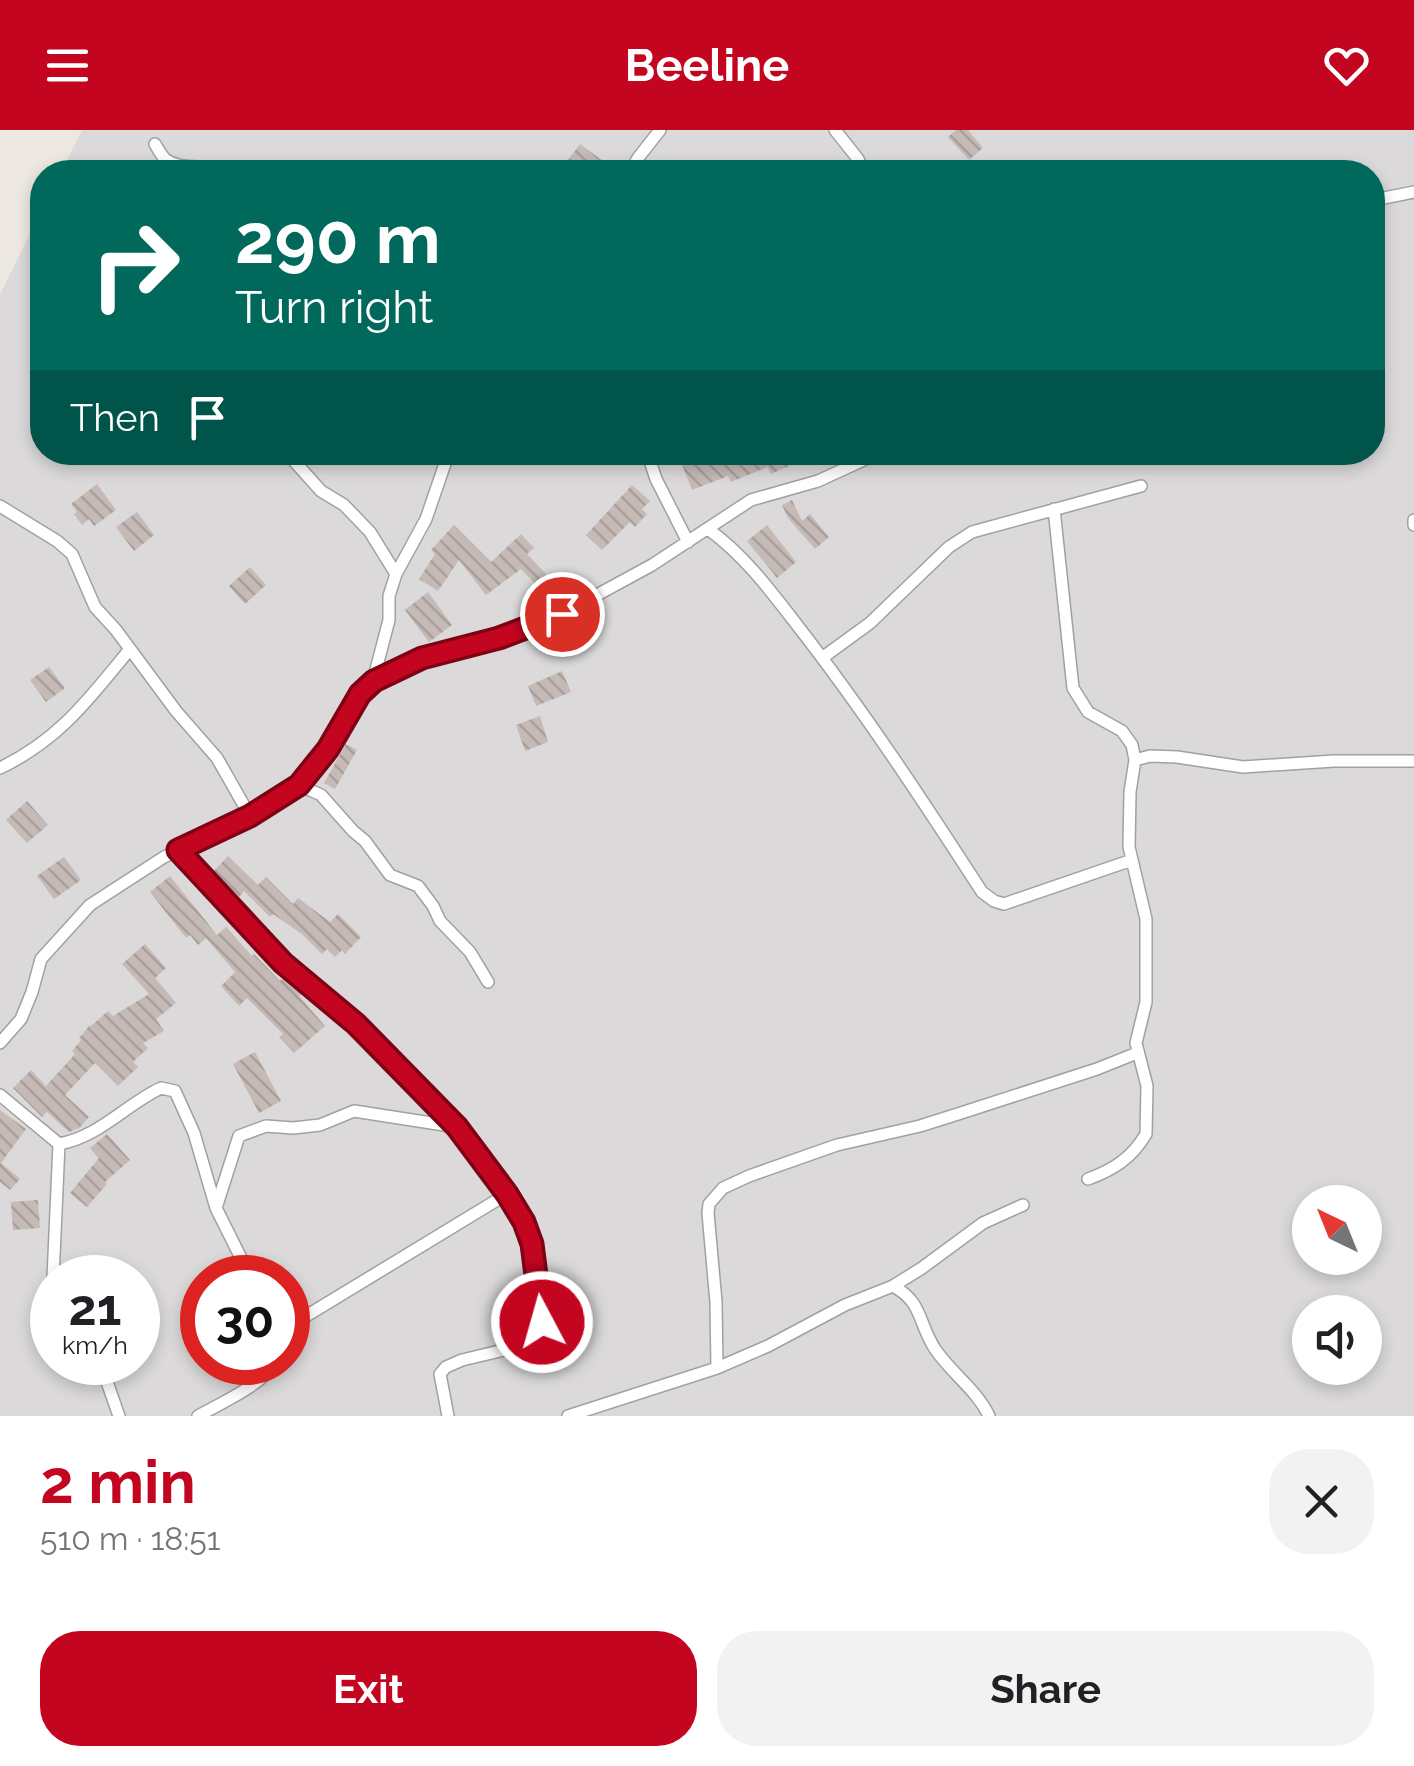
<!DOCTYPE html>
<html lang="en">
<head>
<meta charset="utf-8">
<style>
	:root { --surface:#fff; --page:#f2f2f2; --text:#202124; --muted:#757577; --accent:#c40520 }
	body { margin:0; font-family:Raleway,sans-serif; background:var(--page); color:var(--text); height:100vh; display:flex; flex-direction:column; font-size:38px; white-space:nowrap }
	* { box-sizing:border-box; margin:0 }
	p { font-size:32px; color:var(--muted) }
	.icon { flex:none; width:55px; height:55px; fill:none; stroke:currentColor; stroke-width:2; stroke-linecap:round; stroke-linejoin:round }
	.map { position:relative; height:1286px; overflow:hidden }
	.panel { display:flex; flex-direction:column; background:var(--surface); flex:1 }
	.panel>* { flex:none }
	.guide { position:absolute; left:30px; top:30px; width:1355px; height:305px; border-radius:40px; box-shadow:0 5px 15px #0003; background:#00695c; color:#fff; overflow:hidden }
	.needle { width:65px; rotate:317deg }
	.tools { position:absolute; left:1292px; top:1055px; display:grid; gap:20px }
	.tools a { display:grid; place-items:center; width:90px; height:90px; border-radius:50%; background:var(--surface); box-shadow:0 5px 15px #0003; font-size:50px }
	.speed { position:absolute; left:30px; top:1125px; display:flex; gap:20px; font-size:50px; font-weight:700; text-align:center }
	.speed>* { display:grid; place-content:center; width:130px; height:130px; border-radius:50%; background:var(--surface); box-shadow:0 5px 15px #0003; line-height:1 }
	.speed small { font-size:25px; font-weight:400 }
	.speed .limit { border:15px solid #d22; background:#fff; color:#111 }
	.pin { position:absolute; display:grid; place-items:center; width:85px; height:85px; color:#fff; margin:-42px; border:5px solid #fff; border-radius:50%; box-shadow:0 2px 10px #0007 }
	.me { position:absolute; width:110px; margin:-55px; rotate:354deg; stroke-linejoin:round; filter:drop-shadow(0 0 8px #0008) }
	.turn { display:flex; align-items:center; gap:35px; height:210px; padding:0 40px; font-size:45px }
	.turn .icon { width:130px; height:130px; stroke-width:2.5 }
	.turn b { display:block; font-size:70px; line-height:85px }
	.then { display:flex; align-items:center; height:95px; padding:0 40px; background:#0003; gap:20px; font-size:38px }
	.round { display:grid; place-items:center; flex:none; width:105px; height:105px; border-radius:40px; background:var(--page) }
	.summary { display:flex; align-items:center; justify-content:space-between; height:170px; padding:0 40px }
	h1 { font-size:60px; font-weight:700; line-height:75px; color:var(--accent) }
	.cta { display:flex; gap:20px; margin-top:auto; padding:20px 40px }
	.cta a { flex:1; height:115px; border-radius:40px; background:var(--accent); color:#fff; font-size:40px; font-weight:700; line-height:115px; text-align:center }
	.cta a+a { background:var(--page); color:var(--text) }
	header { display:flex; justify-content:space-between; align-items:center; height:130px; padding:0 40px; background:var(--accent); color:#fff; font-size:45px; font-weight:700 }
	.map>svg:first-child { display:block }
	.residential { fill:#dbd9da; fill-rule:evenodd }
	.building { fill:url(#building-back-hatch) }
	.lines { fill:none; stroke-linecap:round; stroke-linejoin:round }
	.street-casing { stroke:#a1a1a1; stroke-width:14 }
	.street { stroke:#fff; stroke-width:11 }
	.route-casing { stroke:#7f0315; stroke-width:25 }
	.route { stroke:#c40520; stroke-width:18 }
</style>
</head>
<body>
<header><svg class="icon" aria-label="menu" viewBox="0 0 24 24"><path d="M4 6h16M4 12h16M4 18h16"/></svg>Beeline<svg class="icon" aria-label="heart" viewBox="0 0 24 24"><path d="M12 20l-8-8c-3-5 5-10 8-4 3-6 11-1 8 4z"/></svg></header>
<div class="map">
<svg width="1414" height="1286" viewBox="0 0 1414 1286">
	<defs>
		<pattern id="building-back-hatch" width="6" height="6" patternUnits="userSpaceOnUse" patternTransform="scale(2.5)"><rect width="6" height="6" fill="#c5bab6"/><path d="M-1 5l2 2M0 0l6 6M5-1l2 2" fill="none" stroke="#a99f9c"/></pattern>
	</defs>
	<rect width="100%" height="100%" fill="#eee8e2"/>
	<path class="residential" d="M82,0H1414V1286H0V165L42,79V322H1372V42H61ZM1310,1072H1365V1128H1310ZM52,1148H138V1232H52ZM202,1148H288V1232H202ZM1310,1182H1365V1238H1310Z"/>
	<path class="building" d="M956,0H968L983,18L969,30L948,7Z
		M580,14L607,34L601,42H577L565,34Z
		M677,322H783L789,336L771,344L768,337L731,352L728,346L692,360Z
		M97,354L116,380L94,396L89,389L82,395L74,384L77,382L71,374Z
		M632,355L650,371L642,379L647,384L635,397L630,392L602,420L586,405Z
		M792,370L802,391L810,384L829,407L815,419L788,388L782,375Z
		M137,382L154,405L134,421L116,397Z
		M454,395L491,432L521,404L534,418L527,424L549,447L538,457L521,439L486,465L459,430L438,461L419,449L435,424L431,420Z
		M767,395L796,432L777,448L747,411Z
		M250,437L266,455L245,474L229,456Z
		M428,462L452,495L429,512L405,480Z
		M49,537L65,558L46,572L30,550Z
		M562,541L571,562L536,576L528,556Z
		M540,586L548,612L525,621L516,595Z
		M346,614L357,620L335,659L324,653Z
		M27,671L48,695L27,713L6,690Z
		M228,726L258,755L266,747L293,774L298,768L330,792L338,784L361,807L345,824L342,820L335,827L327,819L322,824L302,804L273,784L270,787L244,761L239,767L213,742Z
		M64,727L81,750L54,769L37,746Z
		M170,746L217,805L226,797L252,826L254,824L280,851L285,847L301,864L299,866L325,896L294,923L279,907L283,904L247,868L239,876L221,856L235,842L206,808L198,815L190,805L186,808L150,762Z
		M145,814L166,838L155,848L176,873L156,889L164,901L143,913L148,918L133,932L138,937L118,956L95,933L65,965L89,987L79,998L69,1002L47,982L42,987L13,958L31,940L46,956L75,924L72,921L81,910L79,908L90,895L91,896L108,881L113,886L149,864L122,834Z
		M255,922L281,971L259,983L233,934Z
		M0,980L26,999L1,1033L20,1049L10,1060L0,1052Z
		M107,1004L130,1030L105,1052L107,1054L87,1077L70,1063L99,1028L90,1018Z
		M38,1070L40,1098L13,1100L11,1072Z"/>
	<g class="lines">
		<defs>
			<path id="street" d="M835,0L858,29L864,42
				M155,14C158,19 161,25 165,29C180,41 202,33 216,42
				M630,42L638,28L660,0
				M1372,75L1384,68L1414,62
				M286,322L321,361L344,375L370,402L396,444
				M647,322L656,349L688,412
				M0,376L57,411L72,424L95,477L116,500L176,581L217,628L250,686
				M1054,379L1073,558L1088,582L1122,601L1132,615L1135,630L1130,662L1129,717L1146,789V872L1136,913L1147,956L1146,1004C1132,1028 1113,1040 1088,1049
				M1414,390V395
				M708,399C744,425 770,460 797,495C864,581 923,671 982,762L994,771L1004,774L1132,730
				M822,528L870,493L949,417L972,402L1141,356
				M373,551L422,527L499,508L562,484L652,435L751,370L818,351L881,322
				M1135,630L1150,626L1177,627L1243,637L1334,631H1414
				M0,638C59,610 89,569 130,519
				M299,655L321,665L353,701L365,711L390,745L418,756L433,776L440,791L470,822L488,852
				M179,720L283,833L356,895L457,997L507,1064L524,1092L532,1114L542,1181V1200L538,1209L529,1214L462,1230L446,1237L440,1244L448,1286
				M0,913L21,889L32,862L41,829L90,775L164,727L250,686L299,655L328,619L360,565L373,551L389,490V466L396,444L426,389L449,322
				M0,965L59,1014
				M59,1014C99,1007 125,975 161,958L175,961L194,1003L216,1078L251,1148
				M216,1078L239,1006L266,996L293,998L320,995L354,981L457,997
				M53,1148L59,1014
				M893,1156C923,1172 918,1193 935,1219C951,1243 977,1260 989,1286
				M52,1168L49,1177L42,1181L52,1201
				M288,1197L507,1064
				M100,1232L119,1286
				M717,1238L716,1172L708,1083L709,1074L723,1058L749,1046L837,1015L920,996L961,983L1097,939L1137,923
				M198,1286C221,1273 262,1255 276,1232
				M568,1286L717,1238L768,1216L845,1175L893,1156L922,1138L983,1093L1023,1075"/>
		</defs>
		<use href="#street" class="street-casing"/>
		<use href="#street" class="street"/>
	</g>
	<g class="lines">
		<defs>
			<path id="route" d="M542,1192L532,1114L524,1092L507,1064L457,997L356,894L283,833L178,720L250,686L299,655L328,619L360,564L374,551L422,528L499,508L562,484"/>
		</defs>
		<use href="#route" class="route-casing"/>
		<use href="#route" class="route"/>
	</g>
</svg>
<div class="tools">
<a><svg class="needle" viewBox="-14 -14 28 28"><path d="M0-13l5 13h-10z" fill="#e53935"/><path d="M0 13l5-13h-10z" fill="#757577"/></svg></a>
<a><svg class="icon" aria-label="sound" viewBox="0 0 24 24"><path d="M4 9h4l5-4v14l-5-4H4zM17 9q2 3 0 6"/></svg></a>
</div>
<div class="speed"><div>21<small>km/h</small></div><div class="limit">30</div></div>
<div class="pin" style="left:562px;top:484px;background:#d93025"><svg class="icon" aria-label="arrive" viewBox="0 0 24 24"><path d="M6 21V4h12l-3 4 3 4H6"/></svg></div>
<svg class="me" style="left:542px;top:1192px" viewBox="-20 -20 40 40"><circle r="17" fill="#c40520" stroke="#fff" stroke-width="3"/><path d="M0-11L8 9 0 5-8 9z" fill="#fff"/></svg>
<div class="guide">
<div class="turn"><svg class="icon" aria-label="right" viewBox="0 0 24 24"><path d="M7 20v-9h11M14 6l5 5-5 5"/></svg><div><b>290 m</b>Turn right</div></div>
<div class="then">Then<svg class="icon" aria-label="arrive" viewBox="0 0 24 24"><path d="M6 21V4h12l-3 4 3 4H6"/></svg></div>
</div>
</div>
<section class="panel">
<div class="summary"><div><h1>2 min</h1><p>510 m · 18:51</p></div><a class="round"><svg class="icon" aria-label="close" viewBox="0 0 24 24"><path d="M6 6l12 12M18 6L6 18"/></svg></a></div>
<div class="cta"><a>Exit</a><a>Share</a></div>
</section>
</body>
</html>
